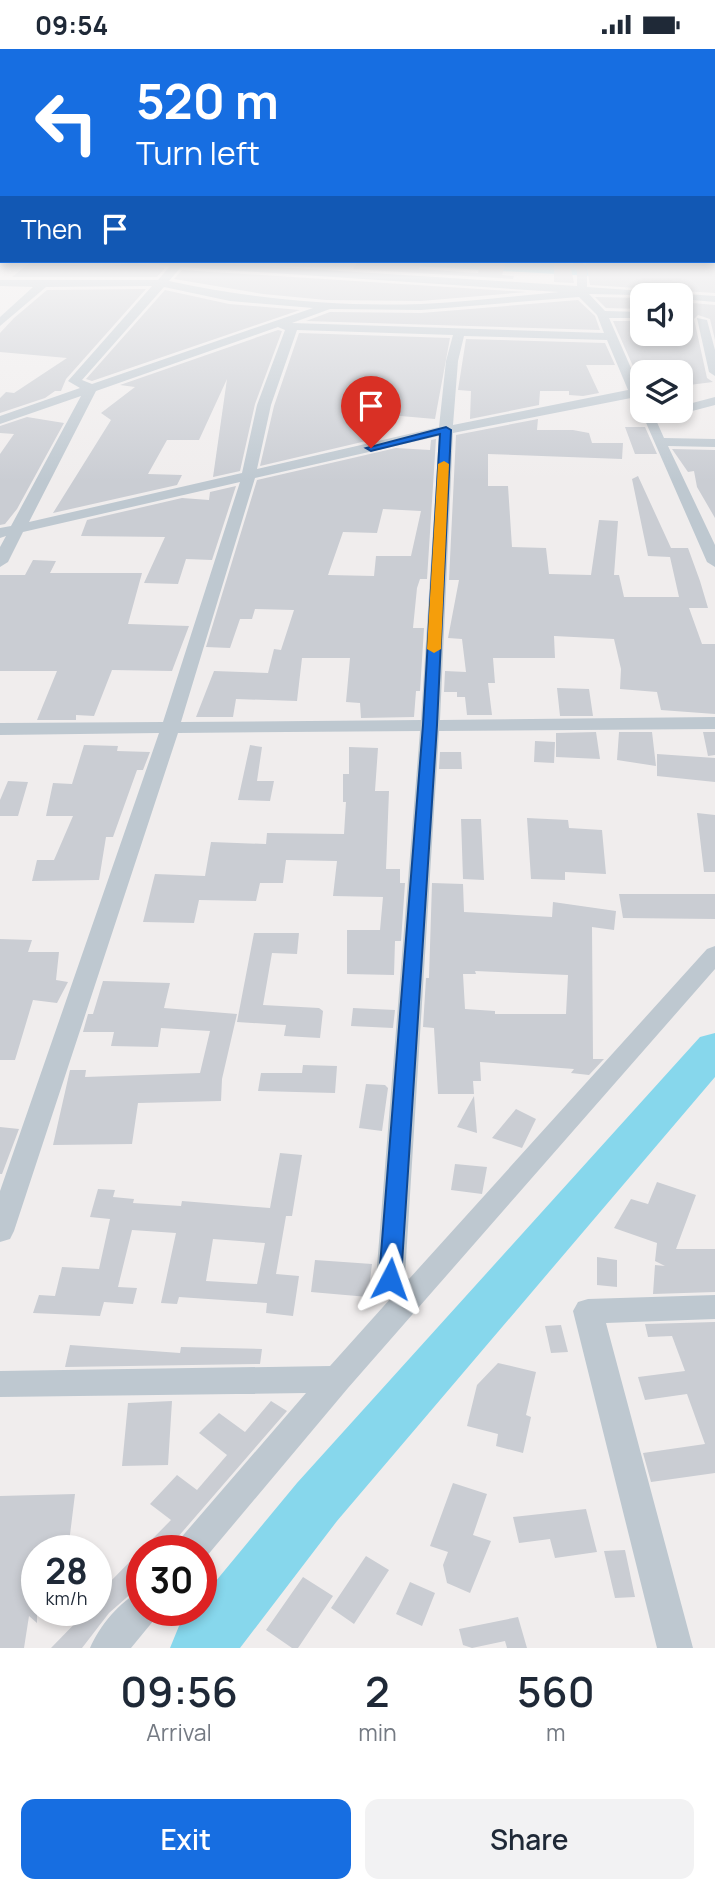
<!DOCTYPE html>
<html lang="en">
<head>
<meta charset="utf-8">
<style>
	:root { --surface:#fff; --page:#f2f2f3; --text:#1f2937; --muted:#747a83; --accent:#176ee1 }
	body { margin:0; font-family:Manrope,sans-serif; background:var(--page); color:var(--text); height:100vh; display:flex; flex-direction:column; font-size:26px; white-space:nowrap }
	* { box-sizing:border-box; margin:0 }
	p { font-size:23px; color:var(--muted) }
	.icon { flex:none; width:38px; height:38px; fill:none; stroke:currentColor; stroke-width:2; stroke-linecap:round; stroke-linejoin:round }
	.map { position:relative; height:1599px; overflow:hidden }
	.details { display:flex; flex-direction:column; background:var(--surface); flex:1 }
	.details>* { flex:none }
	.top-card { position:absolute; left:0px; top:0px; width:716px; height:214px; box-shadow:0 4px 10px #0003; background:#176ee1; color:#fff; overflow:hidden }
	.tools { position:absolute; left:630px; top:234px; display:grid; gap:14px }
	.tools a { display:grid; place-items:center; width:63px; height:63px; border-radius:14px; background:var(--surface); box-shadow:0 4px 10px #0003; font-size:35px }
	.speed { position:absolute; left:21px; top:1486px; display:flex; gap:14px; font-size:35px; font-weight:700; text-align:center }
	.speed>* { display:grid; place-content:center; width:91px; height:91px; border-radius:50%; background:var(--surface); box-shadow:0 4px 10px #0003; line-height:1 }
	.speed small { font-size:18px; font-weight:400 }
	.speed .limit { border:10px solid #d22; background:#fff; color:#111 }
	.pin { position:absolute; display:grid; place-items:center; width:60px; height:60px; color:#fff; margin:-72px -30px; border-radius:50% 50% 50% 0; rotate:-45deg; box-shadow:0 0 7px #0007 }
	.pin .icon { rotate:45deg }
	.me { position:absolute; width:77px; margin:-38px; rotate:4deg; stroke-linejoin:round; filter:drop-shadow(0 0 5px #0008) }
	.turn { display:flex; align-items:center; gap:24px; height:147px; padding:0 21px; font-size:32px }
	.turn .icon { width:91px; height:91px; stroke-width:2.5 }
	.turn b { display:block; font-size:49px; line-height:60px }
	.then { display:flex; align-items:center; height:66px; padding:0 21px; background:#0003; gap:14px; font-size:26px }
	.eta { display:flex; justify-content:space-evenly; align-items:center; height:119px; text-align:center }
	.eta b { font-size:42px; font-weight:600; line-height:49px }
	.button { display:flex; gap:14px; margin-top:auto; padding:14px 21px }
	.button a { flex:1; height:80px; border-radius:14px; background:var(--accent); color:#fff; font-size:28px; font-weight:600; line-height:80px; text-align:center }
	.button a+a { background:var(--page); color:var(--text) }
	.status { display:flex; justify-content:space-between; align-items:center; height:49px; padding:0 35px; background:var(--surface); direction:ltr }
	.status svg { height:19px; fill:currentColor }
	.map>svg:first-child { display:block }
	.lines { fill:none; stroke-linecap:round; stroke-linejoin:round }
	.river { fill:#87d7ec; fill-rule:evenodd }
	.building { fill:#cacdd3; fill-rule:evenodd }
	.minor { fill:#bec8d0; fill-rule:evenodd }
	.route { fill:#176ee1; stroke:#0f4892; stroke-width:2 }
	.slow { fill:#f59e0b }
</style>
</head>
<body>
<div class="status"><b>09:54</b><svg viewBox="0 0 49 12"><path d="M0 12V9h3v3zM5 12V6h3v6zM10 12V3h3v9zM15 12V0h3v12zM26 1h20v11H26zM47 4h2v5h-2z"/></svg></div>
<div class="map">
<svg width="715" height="1599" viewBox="0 0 715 1599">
	<rect width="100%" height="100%" fill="#f0eded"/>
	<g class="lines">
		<path class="river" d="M406,212H514L715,222V234L415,217Z
			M715,984V1028L337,1472L240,1599H170L179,1577L192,1561H201V1550L297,1434L700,988Z"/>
	</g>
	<path class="building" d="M32,212L100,218L132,214L165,219L157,228H12Z
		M358,212L421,215L419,220L478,224L481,212H506L502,226L514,227L513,230L353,220Z
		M607,212L715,213V244L590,236L586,214Z
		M554,215H570L574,234L554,233Z
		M182,221L527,243L421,252L326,251L263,245L174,230Z
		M146,240L66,330L61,342H55L45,349L0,364V349L6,343L14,344L67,309L0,303V284L14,269L47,241Z
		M165,241L229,255L300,261L92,332L86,330Z
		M595,248L642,249V260L606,259Z
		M578,251L595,267L600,281L306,272L330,263L421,264Z
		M681,253L715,256V291L710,270L698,266L694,270L707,329L713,333L681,337V324H636L613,272H642V285H681Z
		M278,281L282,282L255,355L240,422L213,428L227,330L199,391H167L148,425L182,426L177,436L53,464L111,371L101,364L135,338L120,336Z
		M299,284L450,289L435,370L389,366L379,389L260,417L274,357Z
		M466,290L605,294L615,316H586L599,344L583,347L569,346V342H540L539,356L470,370L471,342L458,341Z
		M27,368L64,374L17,460L5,475L0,476V405L14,385L0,384V377Z
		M538,370L537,381H573L589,384L592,394H623L622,410L488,405V437H508L512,498L546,499L549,525L591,526L599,471L618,472L614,526H619L624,548H679L670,508L648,507L632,430L638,427L671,499H688L700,532L708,559H689L702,595H715V665L661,661L657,643L620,640L621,620L614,590L554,587L555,609H493L495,634H488L492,666H467L465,648H457V643H444L445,622L466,623L462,590L448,589L459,531H449L456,386Z
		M625,378H645L657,405H635Z
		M436,390L427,530H420L417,539L413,579H424L420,642H416L414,668L361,669L360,654L346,653L350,609H302L297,652L236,650L233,668H196L214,622L268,624L274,600L281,601L294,561L255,560L252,570H240L230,599L206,598L257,431L396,399L430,401L431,391ZM383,460L421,462L411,507H376L374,527L328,526L343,483L377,484Z
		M672,400L715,401V469L697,438L694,422L688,423Z
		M236,437L212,511L186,510L178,535L144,534L165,488L81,487L87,471L182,449L209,451L210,443Z
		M33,511L56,512L50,524H142L128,575L189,577L172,622L112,621L94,667L76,666V671H37L57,622H0V526H25Z
		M557,639L589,640L593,667H560Z
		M596,683L600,710L556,708V684Z
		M619,683H652L656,717L617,711Z
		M703,683H715V706L708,707Z
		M535,692L555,693L554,714L534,713Z
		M84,696L118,697L117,702L150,703L143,721H137L113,788H106L99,831L32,832L37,811H54L73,767H46L53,734L72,735Z
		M250,696L262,698L257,732H274L270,752L238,751Z
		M349,698L378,699L375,742H389L386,820H400V834H405L401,892H395L394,926L347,925V881H380L383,848L333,847L337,812L286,811L283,834H260L256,852L199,851L194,874L143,873L155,825L205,827L211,793L266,795L267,784L344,785L346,753H343V725H349Z
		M440,703H461L462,720H439Z
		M657,705L715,709V733L657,727Z
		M8,732L28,733L18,767H0V751Z
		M697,764L715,766V823H704Z
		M527,769L568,771L569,779L602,781L606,825L565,823V831L531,830Z
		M461,770H481L484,831L463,830Z
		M432,834L463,835L464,863L552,868L553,853L616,862L614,881L592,878L593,1010H604L589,1026L571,1024L574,1020L480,1013L481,1032H473L474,1045H438L434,979L423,978L426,929H429ZM475,922L568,926L566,965H495V962L465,960L463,925H476Z
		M619,845H715V870L623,869Z
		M254,884H299L297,905L272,904L263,956L319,959L323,962L320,989L284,987L286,976L237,973Z
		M0,890L32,891L28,903H59L56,931L68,933L57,954L33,951L15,1011H0Z
		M103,932L170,934L164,959L237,965L222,1030L221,1052L138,1054L132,1095L53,1096L70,1021H86L85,1028L200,1024L210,982L161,979L158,998L111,997L114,983H83L88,965H93Z
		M353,959L395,961L393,979L351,977Z
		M303,1016L337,1017L335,1044L258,1042L261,1024H302Z
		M366,1035L385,1036L388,1039L382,1082L359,1079Z
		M474,1047L477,1084L457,1078Z
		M516,1060L536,1070L522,1099L492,1089Z
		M0,1078L19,1080L2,1125H0Z
		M280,1104L302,1106L292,1167H286L276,1225L299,1227L293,1267L266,1264L267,1254L179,1248L177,1255L161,1254L176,1184L132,1181L118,1238L137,1239L133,1255L104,1253L100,1267L33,1264L39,1246L55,1247L62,1218L99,1220L110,1170L90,1168L98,1140L115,1141L113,1148L134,1150L133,1154L181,1157L182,1152L270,1159ZM213,1190L265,1194L257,1235L206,1232Z
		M455,1115L487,1118L482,1145L451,1141Z
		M657,1133L696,1146L676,1200H715V1243L653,1245L655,1216L665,1217L655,1212L657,1194L614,1179L631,1150L648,1155Z
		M597,1208L617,1211V1238L597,1236Z
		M315,1211L372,1215L368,1248L311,1243Z
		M715,1273V1424L651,1433L643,1404L705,1395L687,1345L645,1351L638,1328L685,1322L672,1287L648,1288L645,1275Z
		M561,1276L568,1303L551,1304L545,1277Z
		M70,1296L180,1304L181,1298L262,1300L260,1315L65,1318Z
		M498,1314L536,1323L526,1366L531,1368L523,1404L496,1397L498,1385L467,1377L477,1336Z
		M172,1352L168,1416L122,1417L128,1354Z
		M271,1352L287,1362L177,1489L172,1502H142V1535L109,1564L82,1599H51L88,1561H96V1552L103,1546L100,1543L171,1471L150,1455L177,1426L197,1441L227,1406L199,1384L219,1364L245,1383Z
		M453,1434L487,1445L473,1486L491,1492L470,1544L447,1534L443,1516L448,1503L430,1497Z
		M75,1445L68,1502H37V1574L29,1567L24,1599H0V1447Z
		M586,1460L597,1503L555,1509L550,1490L519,1494L513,1468Z
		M625,1501L635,1548L615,1549L604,1502Z
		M366,1507L389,1521L354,1575L331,1559Z
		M303,1528L333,1547L298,1599H292L266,1581Z
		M410,1533L435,1544L422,1577L396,1565Z
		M518,1568L527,1599H507L505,1592L472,1599L463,1596L459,1580Z"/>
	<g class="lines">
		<path class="minor" d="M133,212H183L577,237V223L572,212H582L587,223V238L715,247V253L681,250V247L589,245L605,262L642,263V269H609L642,344V362H652L664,389L715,390V398L668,397L715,496V518L707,513L640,360L631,349L453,384L440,671L715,668V680L439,682L405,1226L409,1230L707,900L715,897V920L348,1339L201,1514V1502H174L179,1491L306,1344L0,1348V1322L330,1317L391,1249L376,1230L420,682L178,684L14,1182L10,1190L0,1193V1142L159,684L0,686V674L163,673L240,433L23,483L8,513L0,518V498L6,487L0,489V479L11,477L81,347L0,375V367L80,339L68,332L152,237L46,238L0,277V268L33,238L0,237V231H158L170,217ZM181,218L559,243C514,247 467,253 421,255C336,258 252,250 169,232ZM164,238L230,252L313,259L92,335L82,331ZM579,248L597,266L604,284L292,274L330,260L421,261ZM278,278L285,281L257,356L242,424L29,473L96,342ZM297,281L453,286L446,312L439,378L257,420L271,356ZM464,287L607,291L628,341L453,376L458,312ZM439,387L421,671L181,673L255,429Z
			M697,269L707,271L715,301V327L709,323Z
			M715,348V356L681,365L675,362H681V357Z
			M715,1246V1270L606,1274L693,1599H657L573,1262L578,1253L588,1250Z
			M142,1542V1561H158L154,1571L131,1599H90C99,1578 120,1551 142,1542Z"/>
	</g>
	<linearGradient id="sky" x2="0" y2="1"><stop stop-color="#81c2ea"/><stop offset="0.48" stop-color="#f8f7f7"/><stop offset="1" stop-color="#f8f7f7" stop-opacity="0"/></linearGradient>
	<rect width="715" height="433" fill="url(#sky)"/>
	<path class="route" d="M446,378L451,381L437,676L401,1230L398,1236L390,1239L383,1236L379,1230L423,676L440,385L371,402L366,399Z"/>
	<path class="slow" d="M444,412L449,415L441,600L434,604L427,600L438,415Z"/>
</svg>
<div class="tools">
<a><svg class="icon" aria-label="sound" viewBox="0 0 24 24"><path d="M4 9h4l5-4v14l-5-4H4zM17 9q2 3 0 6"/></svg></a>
<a><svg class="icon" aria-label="layers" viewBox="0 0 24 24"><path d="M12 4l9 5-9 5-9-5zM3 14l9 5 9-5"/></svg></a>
</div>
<div class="speed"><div>28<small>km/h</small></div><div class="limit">30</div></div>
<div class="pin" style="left:371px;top:399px;background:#d93025"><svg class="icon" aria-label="arrive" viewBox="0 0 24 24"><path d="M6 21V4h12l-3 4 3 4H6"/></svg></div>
<svg class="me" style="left:390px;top:1230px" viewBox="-20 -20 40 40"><path d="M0-17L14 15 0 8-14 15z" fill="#176ee1" stroke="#fff" stroke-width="4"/></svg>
<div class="top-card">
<div class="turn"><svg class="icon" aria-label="left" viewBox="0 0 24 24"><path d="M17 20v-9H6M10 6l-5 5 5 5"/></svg><div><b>520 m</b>Turn left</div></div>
<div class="then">Then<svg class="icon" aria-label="arrive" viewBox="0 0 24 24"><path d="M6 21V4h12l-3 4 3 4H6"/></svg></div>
</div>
</div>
<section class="details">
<div class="eta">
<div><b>09:56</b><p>Arrival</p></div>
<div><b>2</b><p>min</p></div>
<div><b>560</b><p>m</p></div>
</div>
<div class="button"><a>Exit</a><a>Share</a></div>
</section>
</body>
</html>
